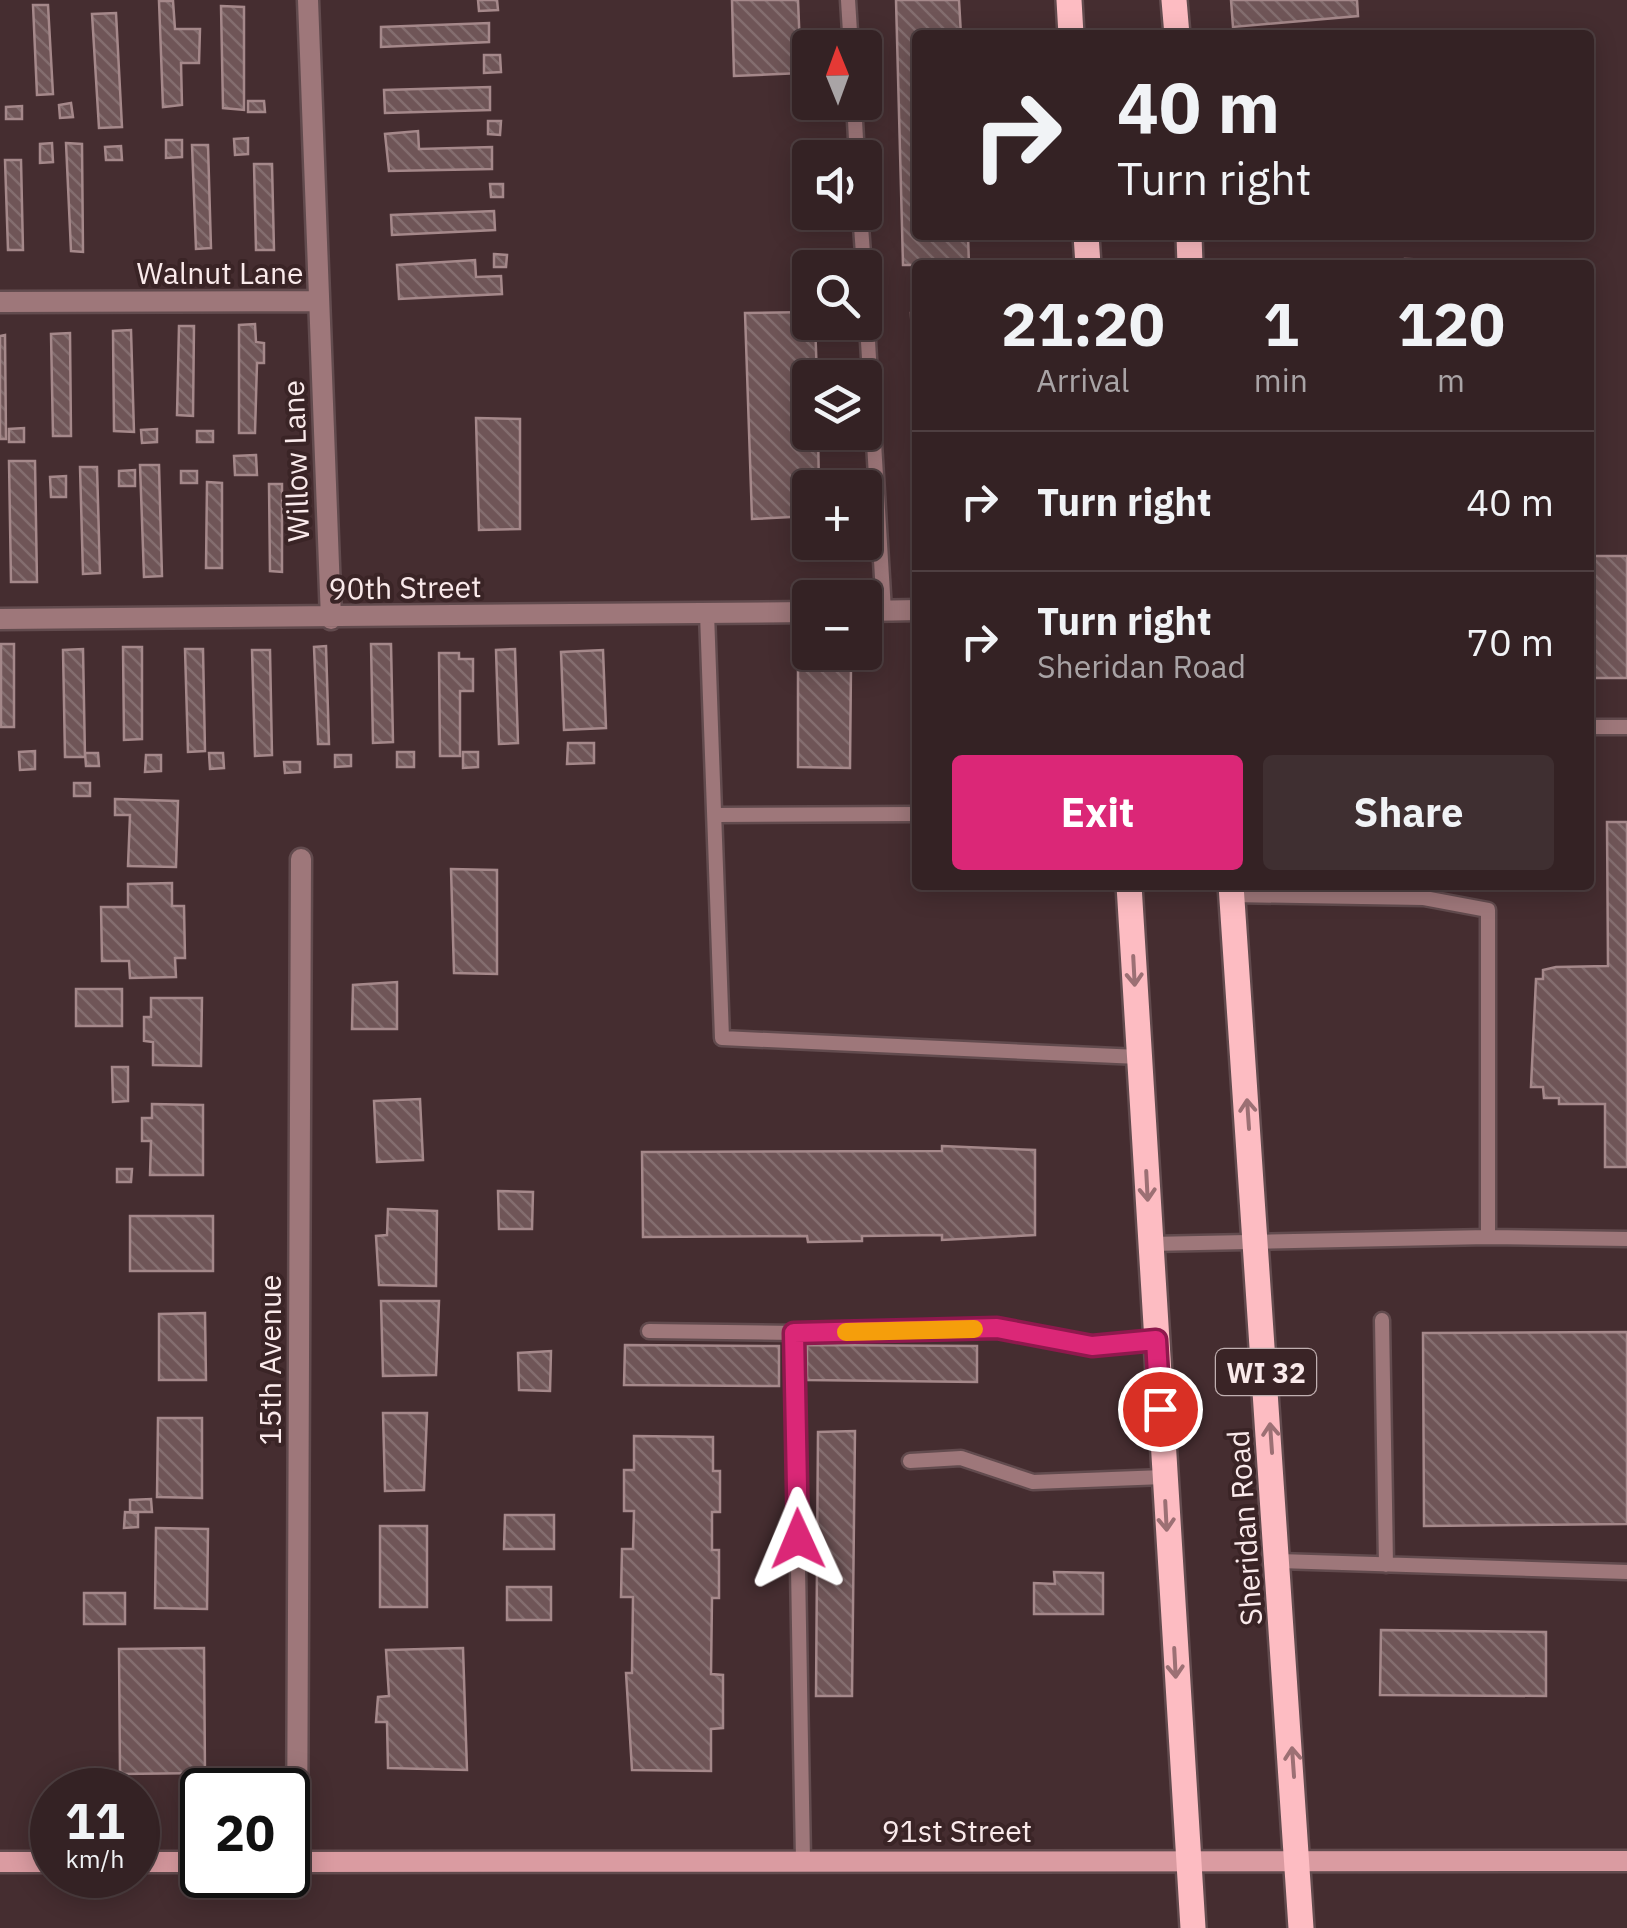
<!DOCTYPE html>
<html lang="en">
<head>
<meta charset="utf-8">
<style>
	:root { --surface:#342224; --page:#3f2f31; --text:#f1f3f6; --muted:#a9a4a6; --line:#4e3f41; --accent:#db2777 }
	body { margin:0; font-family:"IBM Plex Sans",sans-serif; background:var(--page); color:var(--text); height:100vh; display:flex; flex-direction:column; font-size:38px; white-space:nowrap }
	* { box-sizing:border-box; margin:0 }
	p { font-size:32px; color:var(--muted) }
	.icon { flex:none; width:55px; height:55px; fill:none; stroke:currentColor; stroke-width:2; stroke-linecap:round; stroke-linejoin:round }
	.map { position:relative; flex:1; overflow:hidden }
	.sheet { position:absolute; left:912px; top:260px; width:682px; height:630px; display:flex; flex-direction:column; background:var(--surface); border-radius:10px; box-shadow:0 5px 25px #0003,0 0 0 2px var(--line) }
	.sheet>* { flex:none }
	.guide { position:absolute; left:912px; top:30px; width:682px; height:210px; border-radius:10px; box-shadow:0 5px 25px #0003,0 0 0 2px var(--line); background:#342224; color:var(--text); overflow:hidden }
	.needle { width:65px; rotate:359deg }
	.tools { position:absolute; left:792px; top:30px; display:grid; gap:20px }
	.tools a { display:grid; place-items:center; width:90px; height:90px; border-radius:10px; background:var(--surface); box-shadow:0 5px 25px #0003,0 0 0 2px var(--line); font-size:50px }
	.speed { position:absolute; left:30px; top:1768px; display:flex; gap:20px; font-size:50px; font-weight:700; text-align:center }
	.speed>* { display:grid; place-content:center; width:130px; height:130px; border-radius:50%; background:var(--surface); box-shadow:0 5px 25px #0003,0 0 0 2px var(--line); line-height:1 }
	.speed small { font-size:25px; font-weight:400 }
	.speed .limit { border:5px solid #111; border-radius:15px; background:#fff; color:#111 }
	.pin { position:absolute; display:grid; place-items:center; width:85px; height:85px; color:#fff; margin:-42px; border:5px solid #fff; border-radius:50%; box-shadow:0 2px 10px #0007 }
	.me { position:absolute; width:110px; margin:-55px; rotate:359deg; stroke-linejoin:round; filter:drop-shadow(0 0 8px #0008) }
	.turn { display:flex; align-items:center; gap:35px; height:210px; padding:0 40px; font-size:45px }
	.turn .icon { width:130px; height:130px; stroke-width:2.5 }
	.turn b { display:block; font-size:70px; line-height:85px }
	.eta { display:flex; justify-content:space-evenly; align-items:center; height:170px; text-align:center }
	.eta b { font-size:60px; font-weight:700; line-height:70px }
	.cta { display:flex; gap:20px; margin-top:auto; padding:20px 40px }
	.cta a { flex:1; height:115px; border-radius:10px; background:var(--accent); color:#fff; font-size:40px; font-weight:700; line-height:115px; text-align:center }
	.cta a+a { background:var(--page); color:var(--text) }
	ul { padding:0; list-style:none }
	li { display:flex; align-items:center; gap:30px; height:140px; padding:0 40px; border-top:2px solid var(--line) }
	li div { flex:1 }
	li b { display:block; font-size:38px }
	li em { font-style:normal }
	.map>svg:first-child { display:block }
	.building { fill:url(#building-back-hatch); stroke:#a5888a; stroke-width:2.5 }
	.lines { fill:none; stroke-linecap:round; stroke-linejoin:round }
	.lane-casing { stroke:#624b4e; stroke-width:19 }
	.street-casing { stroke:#624b4e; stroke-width:25 }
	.secondary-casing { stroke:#624b4e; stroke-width:25 }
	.primary-casing { stroke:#624b4e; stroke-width:30 }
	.lane { stroke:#9e777a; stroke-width:14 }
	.street { stroke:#9e777a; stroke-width:20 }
	.secondary { stroke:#da9ba1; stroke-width:20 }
	.primary { stroke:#fdbcc2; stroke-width:25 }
	.oneway { stroke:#9c7074 }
	.route-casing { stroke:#8e194d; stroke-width:25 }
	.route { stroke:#db2777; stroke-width:18 }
	.slow { stroke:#f59e0b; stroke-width:18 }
	.labels { text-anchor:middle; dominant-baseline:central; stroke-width:8; stroke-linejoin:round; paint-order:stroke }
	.shield { fill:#3a2426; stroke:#c0afb0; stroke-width:2.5 }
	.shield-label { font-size:28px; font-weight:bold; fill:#faeaeb }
	.street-label { font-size:30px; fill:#faeaeb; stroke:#3a2426 }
</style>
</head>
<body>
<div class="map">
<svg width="1627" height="1928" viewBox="0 0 1627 1928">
	<defs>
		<pattern id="building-back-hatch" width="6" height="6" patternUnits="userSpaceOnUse" patternTransform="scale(2.5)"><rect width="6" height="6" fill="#6f5557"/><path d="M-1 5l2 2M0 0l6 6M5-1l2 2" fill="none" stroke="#846e6f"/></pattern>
	</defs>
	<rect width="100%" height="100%" fill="#452d30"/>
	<path class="building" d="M478,0H497L498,10L479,11Z
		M732,0H798L801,73L734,76Z
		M896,0H959L961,35H918V235H968L969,265H903Z
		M1231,0H1357L1358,16L1233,27Z
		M159,1H173L175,29H200L199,63H181L182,105L163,107Z
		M33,5H48L53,94L37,95Z
		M221,6L244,7V110L223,108Z
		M116,13L122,127L99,128L92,14Z
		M489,23V42L381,47V27Z
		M484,55H500L501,72L484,73Z
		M490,87V110L385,113L384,90Z
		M248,101H264L265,112H248Z
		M71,103L73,117L60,118L59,105Z
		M22,106V119H6V107Z
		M488,121H501L500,135L488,134Z
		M418,131L419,149L492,147V169L389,171L385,134Z
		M248,138V154L235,155L234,139Z
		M166,140H182V157L166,158Z
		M52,143L53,162L40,163V144Z
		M66,143L82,144L83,252L71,251Z
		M192,145H208L211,248L196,249Z
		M121,146L122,160H106L105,147Z
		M5,160H21L23,250H8Z
		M254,164H272L274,250H256Z
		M490,184H503V197H491Z
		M494,211L495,230L392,235L391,215Z
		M494,254L507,255L506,267H494Z
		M1405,259L1440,260V265H1405Z
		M475,260L476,277L501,276L502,294L399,299L397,265Z
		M810,312V322H815L817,378H810V432H818L819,488H810V516L752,519L745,313Z
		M911,313H918V514Z
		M255,324L256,342L264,343V363H257L255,433H239V325Z
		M179,326H194L193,416L177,415Z
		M131,330L134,432L114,431L113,331Z
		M70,333L71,436H53L51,334Z
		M5,335L6,439H0V336Z
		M476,418L520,419V529L479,530Z
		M24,428V442H9V429Z
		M157,429V442L142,443L141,430Z
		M197,431H213V442H197Z
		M256,455L257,475H235L234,456Z
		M9,461H35L37,582H11Z
		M140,465H159L162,576L144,577Z
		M80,467H97L100,573L83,574Z
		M135,470V486H119V471Z
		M181,471H197V483H181Z
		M66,476V497H51L50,477Z
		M207,482L222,483V568H206Z
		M269,484H282V572L270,571Z
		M1590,556H1627V678H1590Z
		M1,644H14V727H1Z
		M371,644H391L393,742L373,743Z
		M326,646L329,744H318L314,647Z
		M123,647H142V739L124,740Z
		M83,649L85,757H65L63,650Z
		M185,649H203L205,751L188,752Z
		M515,649L518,743L499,744L496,650Z
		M252,650H270L272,755L255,756Z
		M603,650L606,728L564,730L561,652Z
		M439,653H459V659H473V691H460V756H440Z
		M798,665L851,666L850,768L798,767Z
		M568,743H594V763L567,764Z
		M35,751V769L20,770L19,752Z
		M397,752H414V767H397Z
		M463,752H478V767L463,768Z
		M85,753H98L99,766H86Z
		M209,753H223L224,768L210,769Z
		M146,755H161V771L145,772Z
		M335,755H351V766L335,767Z
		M284,762H300V772L285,773Z
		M74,783H90V796H74Z
		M115,799L178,801L176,867L128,866L130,815H115Z
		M1607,822H1627V1167H1605V1104H1559V1098H1544L1543,1087H1531L1536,979H1543V970L1556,967L1608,966Z
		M451,869L497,870V974L454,973Z
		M172,883V906H184L185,958H175L176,977L130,978L129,961H102L101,907H128V884Z
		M397,982V1029H352L353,985Z
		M76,989H122V1026H76Z
		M151,998H202L201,1066L153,1065V1042L144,1041V1017H151Z
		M112,1067H128V1101L113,1102Z
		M420,1099L423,1160L377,1162L374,1101Z
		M152,1104L203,1105V1175H150L151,1141H142V1118H152Z
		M942,1146L1035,1150V1235L942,1240V1235L862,1236V1241L808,1242L807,1236L643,1237L642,1152L942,1151Z
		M117,1169H132L131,1182H117Z
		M498,1191L533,1192L532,1229H499Z
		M388,1209L437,1211L436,1286L379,1285L376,1236L387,1235Z
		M130,1216H213V1271H130Z
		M381,1301H439L436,1375L383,1376Z
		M205,1313L206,1380H159V1314Z
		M1627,1332V1524L1424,1526L1423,1333Z
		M625,1345L779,1346V1386L624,1385Z
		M807,1345L977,1346V1382L807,1380Z
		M551,1351L550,1391L519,1390L518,1353Z
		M383,1413H427L424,1490L385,1491Z
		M158,1418H202V1498L157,1497Z
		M855,1431L852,1696H816L818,1432Z
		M634,1436L713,1437V1471H720V1512H712V1550H719V1598H712L711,1674L723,1675V1728L711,1729V1771L632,1770L626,1673H632L633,1597H621L622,1549H633L634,1511H624V1470H634Z
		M151,1499L152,1512H130V1500Z
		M125,1512L138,1513V1527L124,1528Z
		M505,1515H554V1549H504Z
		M380,1526H427V1607H380Z
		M156,1528L208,1529L207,1609L155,1608Z
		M1054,1572L1103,1573V1614H1034V1583L1055,1584Z
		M507,1587H551V1620H507Z
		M84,1593H125V1624H84Z
		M1381,1630L1546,1632V1696L1380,1695Z
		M204,1648L205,1773L120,1774L119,1649Z
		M463,1648L467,1770L388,1768L387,1722H376L378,1697L389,1696L386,1650Z"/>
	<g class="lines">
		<defs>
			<path id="lane" d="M848,0L851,48
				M854,102L857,158
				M860,212L864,268
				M865,291L884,611
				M707,613L722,1038L1139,1057
				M1590,727H1627
				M716,815L918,814
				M1488,1237L1627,1239
				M1150,1244L1488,1237V910L1424,898L1232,895
				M1382,1320L1386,1565
				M649,1331L794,1333L803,1860
				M794,1333L997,1328L1092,1346L1156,1340
				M910,1461L961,1458L1033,1482L1164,1477
				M1279,1561L1627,1572"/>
			<path id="street" d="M308,0L331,619
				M0,302L319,301
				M865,611L918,610
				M0,619L810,612
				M297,1862L301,859"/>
			<path id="secondary" d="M0,1862H52
				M138,1862H202
				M288,1862L1627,1861"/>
			<path id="primary" d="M1069,0L1071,35
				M1174,0L1177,35
				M1086,235L1088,265
				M1189,235L1190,265
				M1129,885L1193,1928
				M1231,885L1301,1928"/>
		</defs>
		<use href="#lane" class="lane-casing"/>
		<use href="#street" class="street-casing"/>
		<use href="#secondary" class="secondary-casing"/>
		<use href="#primary" class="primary-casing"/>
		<use href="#lane" class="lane"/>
		<use href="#street" class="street"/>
		<use href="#secondary" class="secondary"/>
		<use href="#primary" class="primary"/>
	</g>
	<defs><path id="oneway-shaft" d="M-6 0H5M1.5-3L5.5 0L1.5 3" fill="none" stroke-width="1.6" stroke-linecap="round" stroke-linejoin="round" transform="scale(2.5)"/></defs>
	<g class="oneway">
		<use href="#oneway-shaft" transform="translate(1134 971) rotate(87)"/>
		<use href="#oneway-shaft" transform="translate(1248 1114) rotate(-94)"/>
		<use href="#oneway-shaft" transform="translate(1147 1186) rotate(87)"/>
		<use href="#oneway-shaft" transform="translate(1271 1438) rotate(-94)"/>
		<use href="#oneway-shaft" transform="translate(1166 1516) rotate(87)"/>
		<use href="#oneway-shaft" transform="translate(1175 1663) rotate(87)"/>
		<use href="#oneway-shaft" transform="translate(1293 1762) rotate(-94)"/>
	</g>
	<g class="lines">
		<defs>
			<path id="route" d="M798,1539L794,1333L997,1328L1092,1346L1156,1340L1160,1409"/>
		</defs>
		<use href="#route" class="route-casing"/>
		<use href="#route" class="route"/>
		<path class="slow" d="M846,1332L974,1329"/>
	</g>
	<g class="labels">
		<rect class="shield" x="1216" y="1349" width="100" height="46" rx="8"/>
		<g class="shield-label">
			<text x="1266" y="1372">WI 32</text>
		</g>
		<g class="street-label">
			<text x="220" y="272">Walnut Lane</text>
			<text transform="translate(295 461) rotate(-92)">Willow Lane</text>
			<text transform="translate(405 587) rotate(-1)">90th Street</text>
			<text transform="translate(269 1360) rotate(-90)">15th Avenue</text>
			<text transform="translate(1244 1528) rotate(-94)">Sheridan Road</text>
			<text x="957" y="1830">91st Street</text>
		</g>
	</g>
</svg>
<div class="tools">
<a><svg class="needle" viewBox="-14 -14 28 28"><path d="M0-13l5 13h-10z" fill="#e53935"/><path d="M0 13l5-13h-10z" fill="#a9a4a6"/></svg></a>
<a><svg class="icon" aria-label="sound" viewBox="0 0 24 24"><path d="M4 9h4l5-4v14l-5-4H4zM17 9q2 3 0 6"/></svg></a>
<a><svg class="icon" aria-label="search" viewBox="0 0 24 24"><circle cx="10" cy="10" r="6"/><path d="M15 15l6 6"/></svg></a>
<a><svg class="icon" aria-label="layers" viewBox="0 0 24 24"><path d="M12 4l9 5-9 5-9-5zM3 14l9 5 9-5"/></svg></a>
<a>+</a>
<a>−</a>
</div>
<div class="speed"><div>11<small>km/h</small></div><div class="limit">20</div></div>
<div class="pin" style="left:1160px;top:1409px;background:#d93025"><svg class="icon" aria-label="arrive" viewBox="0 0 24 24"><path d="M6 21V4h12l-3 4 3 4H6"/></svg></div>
<svg class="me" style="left:798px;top:1539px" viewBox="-20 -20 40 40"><path d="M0-17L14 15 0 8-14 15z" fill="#db2777" stroke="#fff" stroke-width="4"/></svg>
<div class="guide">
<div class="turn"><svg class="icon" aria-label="right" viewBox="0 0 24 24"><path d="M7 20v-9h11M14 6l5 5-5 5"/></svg><div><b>40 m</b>Turn right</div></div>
</div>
<section class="sheet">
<div class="eta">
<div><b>21:20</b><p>Arrival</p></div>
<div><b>1</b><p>min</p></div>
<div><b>120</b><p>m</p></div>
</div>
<ul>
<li><svg class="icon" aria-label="right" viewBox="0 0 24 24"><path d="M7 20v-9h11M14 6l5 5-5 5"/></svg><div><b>Turn right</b></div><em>40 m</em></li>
<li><svg class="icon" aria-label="right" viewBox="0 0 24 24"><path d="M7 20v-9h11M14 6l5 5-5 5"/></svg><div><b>Turn right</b><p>Sheridan Road</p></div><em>70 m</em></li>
</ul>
<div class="cta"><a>Exit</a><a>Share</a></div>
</section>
</div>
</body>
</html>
